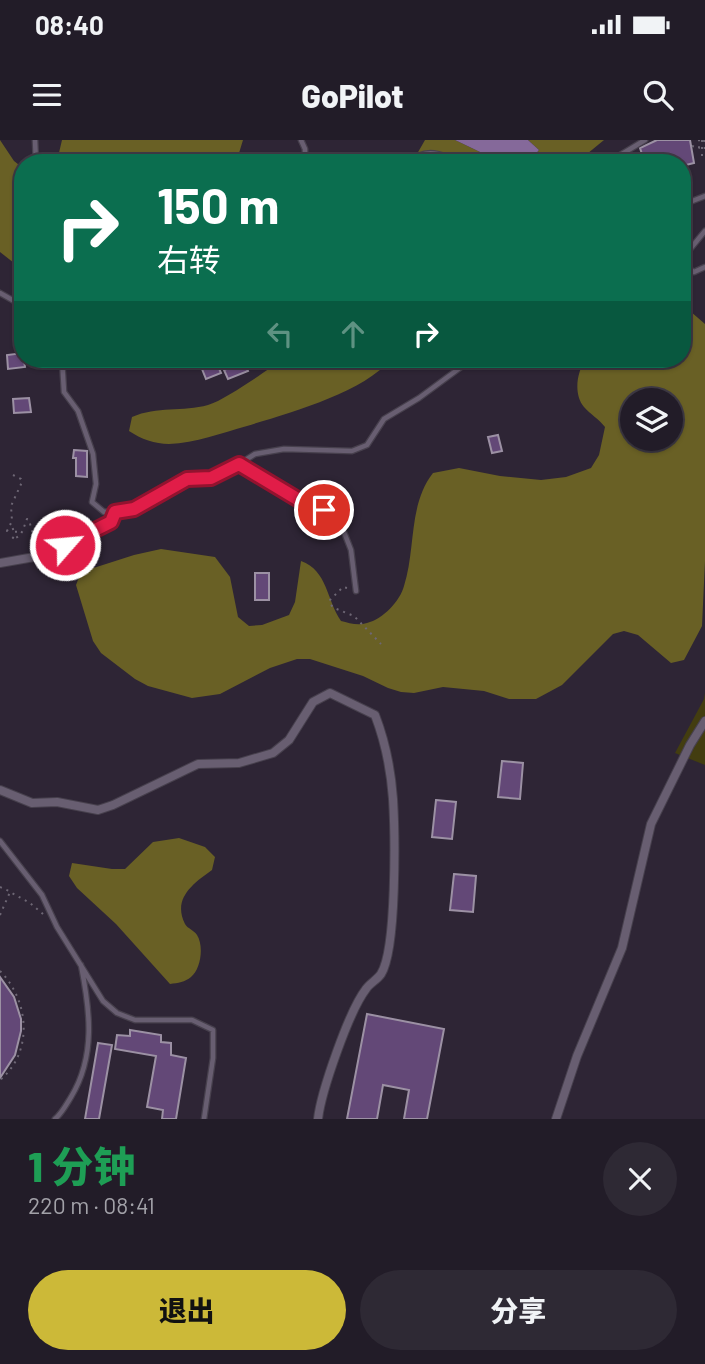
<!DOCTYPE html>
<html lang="zh">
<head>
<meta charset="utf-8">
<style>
	:root { --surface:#221c28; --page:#2e2934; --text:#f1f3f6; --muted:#a2a1a8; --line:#3f3a45; --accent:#ccb938 }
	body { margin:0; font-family:Barlow,"Noto Sans SC",sans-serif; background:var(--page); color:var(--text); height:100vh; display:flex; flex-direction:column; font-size:26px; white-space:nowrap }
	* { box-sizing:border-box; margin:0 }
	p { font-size:23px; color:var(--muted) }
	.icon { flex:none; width:38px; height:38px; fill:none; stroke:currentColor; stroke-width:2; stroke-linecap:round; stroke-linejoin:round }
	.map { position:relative; height:979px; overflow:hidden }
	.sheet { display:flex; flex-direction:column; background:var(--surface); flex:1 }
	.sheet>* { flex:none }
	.banner { position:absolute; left:14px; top:14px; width:677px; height:214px; border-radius:28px; box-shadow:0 2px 5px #0004,0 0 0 2px var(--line); background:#0b6e4f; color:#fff; overflow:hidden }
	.fabs { position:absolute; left:620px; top:248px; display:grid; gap:14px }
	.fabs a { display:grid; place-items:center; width:63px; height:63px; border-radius:50%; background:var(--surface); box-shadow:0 2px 5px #0004,0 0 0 2px var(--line); font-size:35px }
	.pin { position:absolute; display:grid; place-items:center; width:60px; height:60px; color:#fff; margin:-30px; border:4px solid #fff; border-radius:50%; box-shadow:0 2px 7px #0007 }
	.me { position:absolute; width:77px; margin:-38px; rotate:63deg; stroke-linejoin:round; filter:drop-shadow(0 0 5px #0008) }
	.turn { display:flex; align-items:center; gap:24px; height:147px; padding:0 28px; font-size:32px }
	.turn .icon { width:91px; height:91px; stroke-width:2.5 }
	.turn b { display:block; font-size:49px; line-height:60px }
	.lanes { display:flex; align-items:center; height:66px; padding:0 28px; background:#0003; justify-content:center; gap:35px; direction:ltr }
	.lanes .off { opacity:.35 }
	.round { display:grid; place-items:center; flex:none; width:74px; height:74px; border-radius:37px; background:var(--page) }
	.headline { display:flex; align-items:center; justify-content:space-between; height:119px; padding:0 28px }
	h1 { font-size:42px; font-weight:800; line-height:52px; color:#1e9e55 }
	.action { display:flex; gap:14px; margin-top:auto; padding:14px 28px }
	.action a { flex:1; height:80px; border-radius:42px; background:var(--accent); color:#111; font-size:28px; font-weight:800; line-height:80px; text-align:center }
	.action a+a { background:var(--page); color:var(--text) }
	.status { display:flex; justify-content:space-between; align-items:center; height:49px; padding:0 35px; background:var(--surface); direction:ltr }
	.status svg { height:19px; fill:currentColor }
	header { display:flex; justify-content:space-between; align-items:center; height:91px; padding:0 28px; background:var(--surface); font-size:32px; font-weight:800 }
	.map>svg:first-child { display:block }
	.green { fill:#433d10 }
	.forest { fill:#696025; fill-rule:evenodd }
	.water { fill:#85699a }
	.building { fill:#634877; stroke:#9c91a4; stroke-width:2 }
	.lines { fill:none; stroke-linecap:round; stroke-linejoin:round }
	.lane-casing { stroke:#47404d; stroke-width:7 }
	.street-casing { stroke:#47404d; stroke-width:10 }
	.path { stroke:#6e6775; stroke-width:2; stroke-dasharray:2 5; stroke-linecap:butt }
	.lane { stroke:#685e71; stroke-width:4.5 }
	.street { stroke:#685e71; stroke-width:8 }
	.route-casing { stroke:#92132f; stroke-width:18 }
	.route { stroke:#e11d48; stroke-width:12 }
</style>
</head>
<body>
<div class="status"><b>08:40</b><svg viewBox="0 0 49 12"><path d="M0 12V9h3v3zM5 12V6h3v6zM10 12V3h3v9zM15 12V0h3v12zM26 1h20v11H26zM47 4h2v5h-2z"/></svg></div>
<header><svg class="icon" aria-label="menu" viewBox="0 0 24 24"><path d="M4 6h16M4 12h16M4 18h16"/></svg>GoPilot<svg class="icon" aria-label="search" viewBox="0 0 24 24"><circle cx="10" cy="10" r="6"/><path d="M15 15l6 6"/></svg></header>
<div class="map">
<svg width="705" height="979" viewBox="0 0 705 979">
	<rect width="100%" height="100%" fill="#2e2535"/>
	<path class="green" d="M705,553V625L675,613L704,559Z"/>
	<path class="forest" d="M0,0L14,21L23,28V125L14,123L0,112Z
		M62,0H243L236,23H55L58,17Z
		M425,0H455L503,23H440L417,14Z
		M528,0H604L576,23H528L539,10Z
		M683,169L690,171L705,184V421L702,486L684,520L671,523L638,495L624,491L613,494L562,545L536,559H509L484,551L443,547L414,553L401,552L388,548L363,536L310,519H297L270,528L220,554L192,558L148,546L135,539L101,513L93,501L76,445L81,432L134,415L161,409L215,417L230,437L238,477L249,486L262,485L289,475L295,462L301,421C328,431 326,459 341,481C349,483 358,486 367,483C383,479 400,461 404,446C416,409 408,365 433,333L459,328L500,336L541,340L566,337L591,328L599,315L605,287C599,279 590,274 584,267C573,254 577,231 586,219H682ZM632,261H670V299H632Z
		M284,219H391C363,253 289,273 247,286C221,293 196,303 169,304C155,304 141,299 129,291L132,277C157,266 183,272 208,265C227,259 265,231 284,219Z
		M179,698L205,707L215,717L212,730C194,743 172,758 185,784C188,789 194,790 197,795C204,806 201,829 191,837C185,842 178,843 170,844L116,784L77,748L69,736L72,723L112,729H125L153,702Z"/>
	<path class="water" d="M455,0H528L539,10L528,23H503Z"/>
	<path class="building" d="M657,0H690L694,23L682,26V23H645L640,8Z
		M23,213L25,227L8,229L7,215Z
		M198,219H215L221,233L206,239Z
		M244,222L248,231L228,239L224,230Z
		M29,258L31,272L14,273L13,259Z
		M498,295L502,311L492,313L488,297Z
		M74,310L87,311V337L76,336V318H73Z
		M255,433H269V460H255Z
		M502,621L523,623L520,659L498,657Z
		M436,660L456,662L452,699L432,697Z
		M454,734L476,736L473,772L450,770Z
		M0,837L14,857L21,879V891L15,915L0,938Z
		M367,874L444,889L427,979H404L409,950L383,945L377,979H347Z
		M130,890L161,895V902L171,903V915L186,918L176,979H162L163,970L147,967L156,916L115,909L117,895L130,896Z
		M98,903L112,905L99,979H85Z"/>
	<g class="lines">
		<defs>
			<path id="lane" d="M35,0L36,23
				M301,0L305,9V23
				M99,23L110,16
				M409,23C425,6 444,15 463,23
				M607,23L645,0
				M682,65L705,56
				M705,91L686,114L684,126L694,132L705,127
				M0,153L23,166
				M62,219L64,252L78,271L93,314L96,344L92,362L104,372L134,369L187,339L211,338L227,332L255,314L284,309L352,311L367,305L384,279L419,258L472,219
				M239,324L304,363L333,374L340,382L351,410L356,451
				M0,701L42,755L57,787L103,861L117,873L135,880H192L213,890V918L204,979
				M55,979C62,973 66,965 71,957C96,916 90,870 81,825"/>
			<path id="street" d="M0,423L40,416L111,382L115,372
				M0,650L32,663L57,662L98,670L113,665L198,624L239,623L273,613L289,600L313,562L330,553L375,575C385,601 391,631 393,659C395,692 397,809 381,834C377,840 370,843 366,849C349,871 321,952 318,979
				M556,979L577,916L622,808L651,684L690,605L705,581"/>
		</defs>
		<use href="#lane" class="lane-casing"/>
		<use href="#street" class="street-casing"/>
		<path class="path" d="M702,0V16L705,15
			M704,0L705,11
			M692,6L699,8V0
			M13,335L21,339L22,342L11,366L12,381L7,391L16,388V394L12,399C23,397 23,388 27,379L29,380L35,402L43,406
			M347,448L343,447L330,460V464L334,468L354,476L381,504
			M0,747L9,751
			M0,775L10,752L30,763L43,774
			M0,831C29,860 34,912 0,940"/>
		<use href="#lane" class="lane"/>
		<use href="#street" class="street"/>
	</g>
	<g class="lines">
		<defs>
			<path id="route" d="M65,405L111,382L115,372L134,369L187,339L211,338L239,324L304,363L324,370"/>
		</defs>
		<use href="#route" class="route-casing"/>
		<use href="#route" class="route"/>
	</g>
</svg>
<div class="fabs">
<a><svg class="icon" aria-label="layers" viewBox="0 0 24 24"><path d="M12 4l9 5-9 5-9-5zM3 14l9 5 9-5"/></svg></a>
</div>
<div class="pin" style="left:324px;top:370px;background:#d93025"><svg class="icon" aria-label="arrive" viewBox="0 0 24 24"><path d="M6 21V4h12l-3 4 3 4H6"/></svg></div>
<svg class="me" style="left:65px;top:405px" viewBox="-20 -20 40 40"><circle r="17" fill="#e11d48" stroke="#fff" stroke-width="3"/><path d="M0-11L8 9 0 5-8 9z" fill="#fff"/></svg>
<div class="banner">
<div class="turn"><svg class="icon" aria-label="right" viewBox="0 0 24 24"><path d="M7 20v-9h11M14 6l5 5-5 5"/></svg><div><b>150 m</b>右转</div></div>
<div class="lanes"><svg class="icon off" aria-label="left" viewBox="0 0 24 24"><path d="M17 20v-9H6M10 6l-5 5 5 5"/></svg><svg class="icon off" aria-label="ahead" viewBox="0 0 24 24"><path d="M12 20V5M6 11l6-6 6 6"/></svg><svg class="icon" aria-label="right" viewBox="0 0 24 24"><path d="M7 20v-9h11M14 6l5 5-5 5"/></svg></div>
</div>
</div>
<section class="sheet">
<div class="headline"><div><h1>1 分钟</h1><p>220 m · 08:41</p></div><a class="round"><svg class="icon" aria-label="close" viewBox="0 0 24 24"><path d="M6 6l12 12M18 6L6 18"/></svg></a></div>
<div class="action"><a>退出</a><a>分享</a></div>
</section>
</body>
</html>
